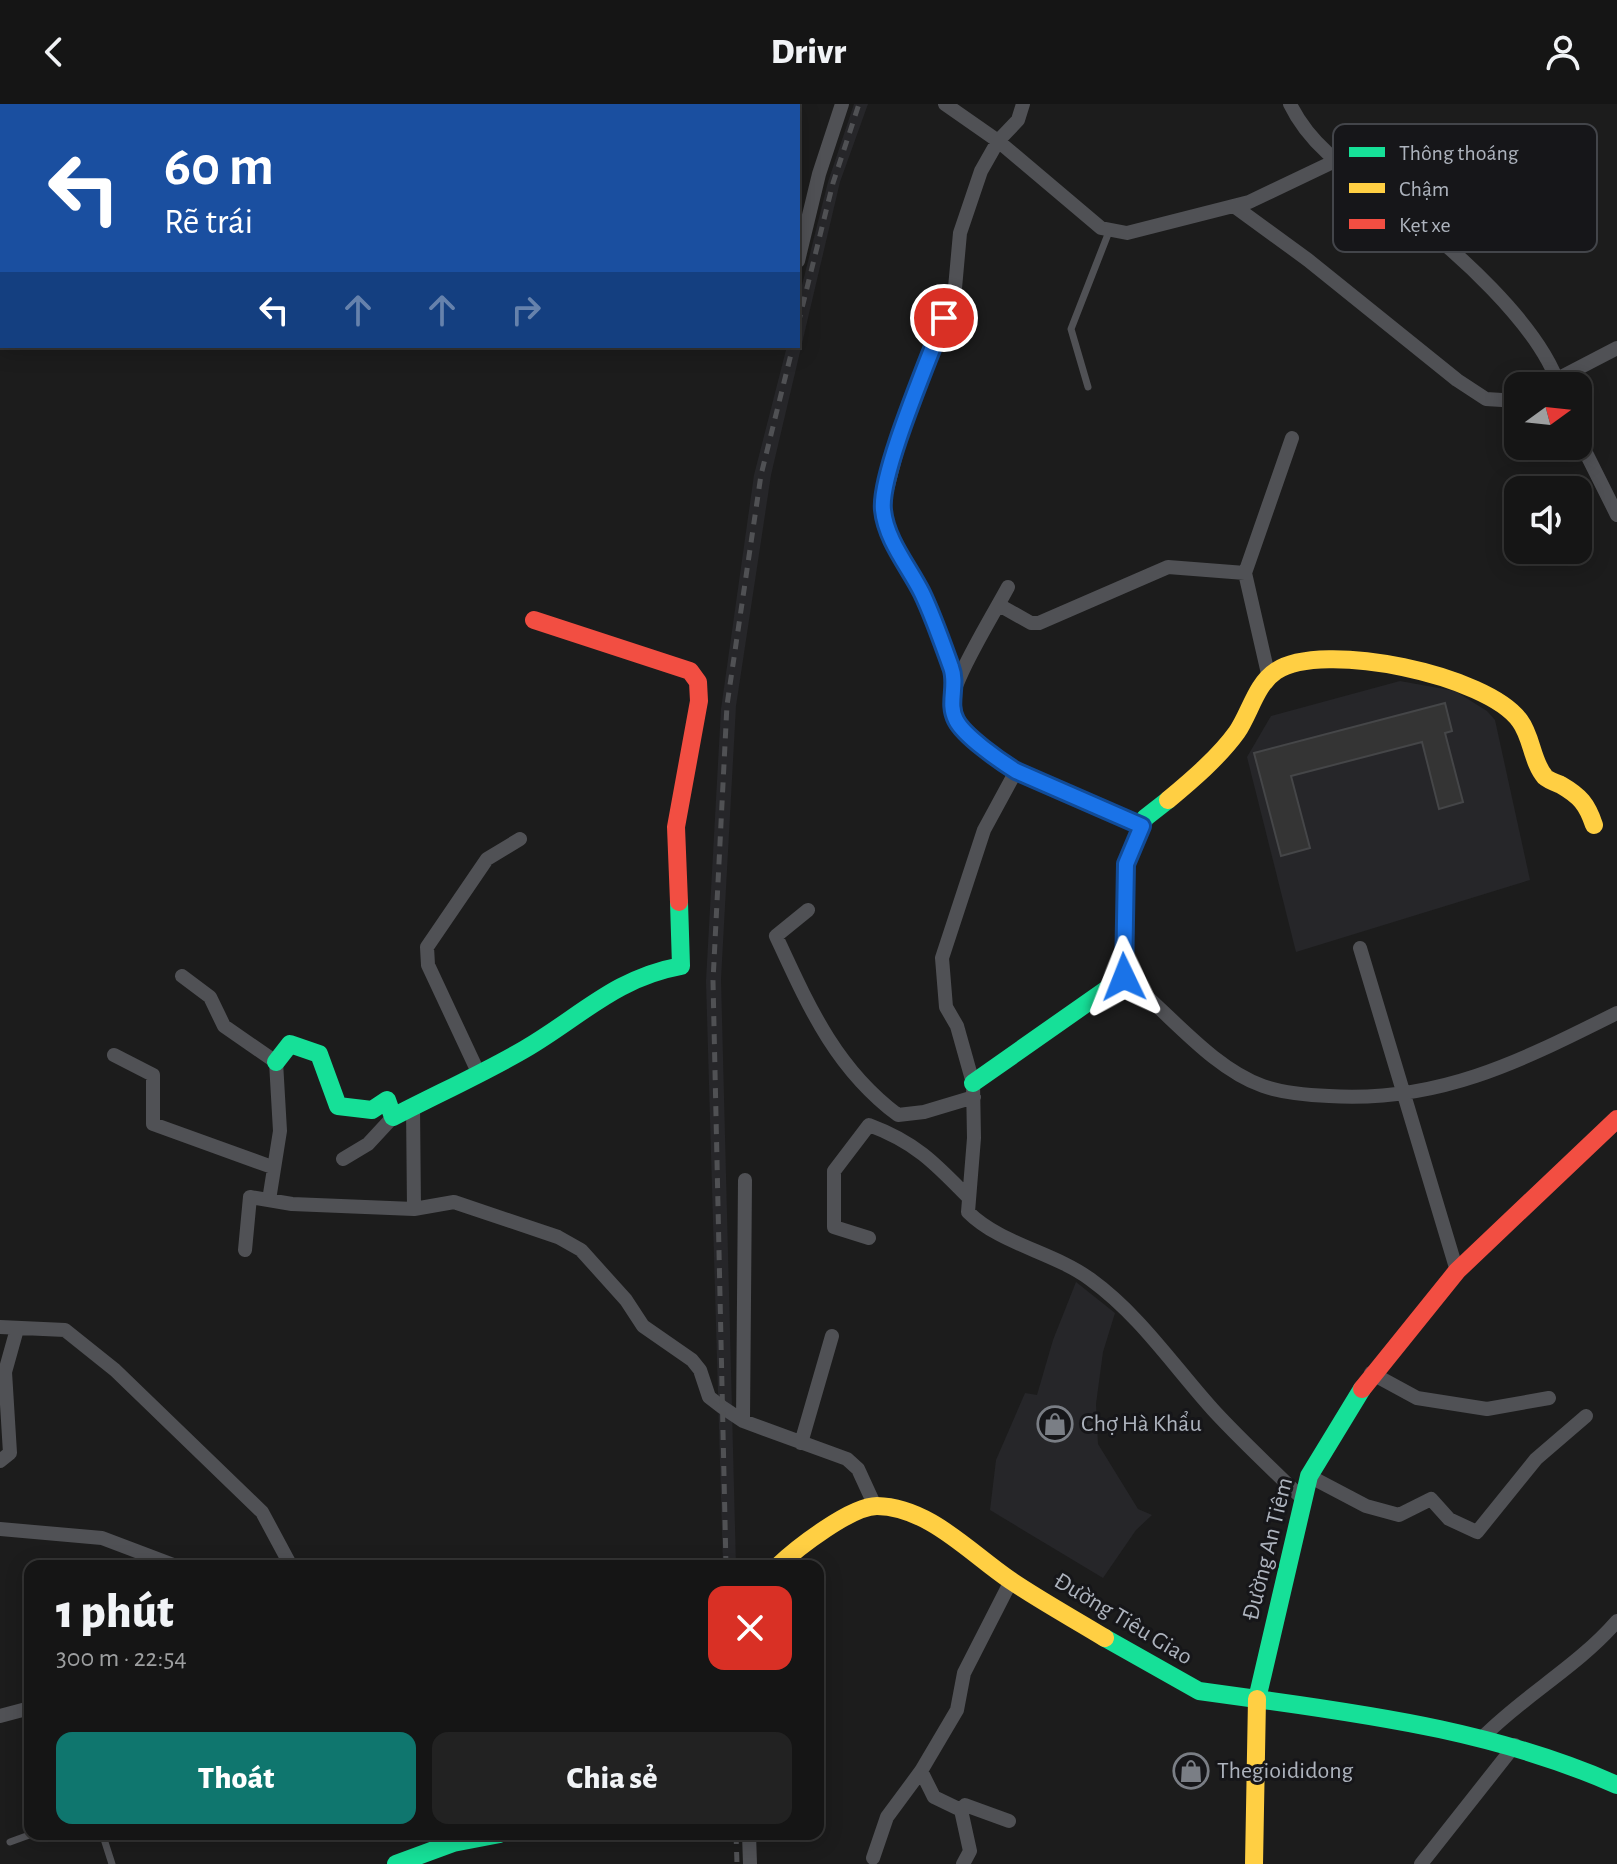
<!DOCTYPE html>
<html lang="vi">
<head>
<meta charset="utf-8">
<style>
	:root { --surface:#151515; --page:#222; --text:#f1f3f6; --muted:#9d9fa0; --line:#343434; --accent:#0f766e }
	body { margin:0; font-family:"Alegreya Sans",sans-serif; background:var(--page); color:var(--text); height:100vh; display:flex; flex-direction:column; font-size:30px; white-space:nowrap }
	* { box-sizing:border-box; margin:0 }
	p { font-size:26px; color:var(--muted) }
	.icon { flex:none; width:44px; height:44px; fill:none; stroke:currentColor; stroke-width:2; stroke-linecap:round; stroke-linejoin:round }
	.map { position:relative; flex:1; overflow:hidden }
	.sheet { position:absolute; left:24px; top:1456px; width:800px; height:280px; display:flex; flex-direction:column; background:var(--surface); border-radius:16px; box-shadow:0 4px 20px #0003,0 0 0 2px var(--line) }
	.sheet>* { flex:none }
	.hud { position:absolute; left:0px; top:0px; width:800px; height:244px; box-shadow:0 4px 20px #0003,0 0 0 2px var(--line); background:#1a4fa0; color:#fff; overflow:hidden }
	.needle { width:52px; rotate:75deg }
	.buttons { position:absolute; left:1504px; top:268px; display:grid; gap:16px }
	.buttons a { display:grid; place-items:center; width:88px; height:88px; border-radius:16px; background:var(--surface); box-shadow:0 4px 20px #0003,0 0 0 2px var(--line); font-size:40px }
	.pin { position:absolute; display:grid; place-items:center; width:68px; height:68px; color:#fff; margin:-34px; border:4px solid #fff; border-radius:50%; box-shadow:0 2px 8px #0007 }
	.me { position:absolute; width:88px; margin:-44px; rotate:358deg; stroke-linejoin:round; filter:drop-shadow(0 0 6px #0008) }
	.turn { display:flex; align-items:center; gap:28px; height:168px; padding:0 32px; font-size:36px }
	.turn .icon { width:104px; height:104px; stroke-width:2.5 }
	.turn b { display:block; font-size:56px; line-height:68px }
	.lanes { display:flex; align-items:center; height:76px; padding:0 32px; background:#0003; justify-content:center; gap:40px; direction:ltr }
	.lanes .off { opacity:.35 }
	.round { display:grid; place-items:center; flex:none; width:84px; height:84px; border-radius:16px; background:var(--page) }
	.headline { display:flex; align-items:center; justify-content:space-between; height:136px; padding:0 32px }
	h1 { font-size:48px; font-weight:800; line-height:60px }
	.action { display:flex; gap:16px; margin-top:auto; padding:16px 32px }
	.action a { flex:1; height:92px; border-radius:16px; background:var(--accent); color:#fff; font-size:32px; font-weight:800; line-height:92px; text-align:center }
	.action a+a { background:var(--page); color:var(--text) }
	header { display:flex; justify-content:space-between; align-items:center; height:104px; padding:0 32px; background:var(--surface); font-size:36px; font-weight:800 }
	.map>svg:first-child { display:block }
	.built { fill:#262629 }
	.building { fill:#343434; stroke:#454648; stroke-width:2 }
	.lines { fill:none; stroke-linecap:round; stroke-linejoin:round }
	.lane { stroke:#505155; stroke-width:7 }
	.street { stroke:#505155; stroke-width:14 }
	.fast { stroke:#16e098; stroke-width:18 }
	.slow { stroke:#ffcf43; stroke-width:18 }
	.jam { stroke:#f24e42; stroke-width:18 }
	.rail { stroke:#505154; stroke-width:5; stroke-dasharray:10 8; stroke-linecap:butt }
	.route-casing { stroke:#114b97; stroke-width:20 }
	.route { stroke:#1a73e8; stroke-width:14 }
	.labels { text-anchor:middle; dominant-baseline:central; stroke-width:6; stroke-linejoin:round; paint-order:stroke }
	.poi-label { font-size:24px; fill:#adb3bd; stroke:#161619; text-anchor:start }
	.street-label { font-size:24px; fill:#adb3bd; stroke:#161619 }
	.key { fill:#161619; stroke:#43454a; stroke-width:2 }
	.key-label { font-size:22px; fill:#adb3bd }
</style>
</head>
<body>
<header><svg class="icon" aria-label="back" viewBox="0 0 24 24"><path d="M15 5l-7 7 7 7"/></svg>Drivr<svg class="icon" aria-label="person" viewBox="0 0 24 24"><circle cx="12" cy="8" r="4"/><path d="M4 21q1-7 8-7t8 7"/></svg></header>
<div class="map">
<svg width="1617" height="1760" viewBox="0 0 1617 1760">
	<rect width="100%" height="100%" fill="#1c1c1c"/>
	<path class="built" d="M854,0H868L840,78L771,371L736,602L721,875L736,1462H723L706,877L721,605L754,371L787,242H798V197L828,78Z
		M1400,577L1455,587L1487,607L1495,616L1530,776L1296,848L1247,653L1271,612Z
		M1076,1178L1115,1209L1103,1248L1096,1300L1098,1340L1138,1405L1152,1411L1136,1426L1103,1474L990,1406L996,1356L1025,1289L1037,1291L1053,1236Z"/>
	<path class="building" d="M1445,599L1452,627L1445,629L1463,698L1439,705L1422,638L1291,672L1310,744L1281,752L1254,649Z"/>
	<g class="lines">
		<path class="lane" d="M1088,283L1071,225L1110,125
			M98,1730L104,1735L112,1760
			M10,1738L32,1730"/>
		<path class="street" d="M945,0L998,37L1101,124L1127,129L1249,98L1335,57
			M1290,0C1313,48 1360,74 1401,105C1453,144 1539,220 1559,282
			M1234,102L1308,156L1457,276L1486,295L1518,297
			M798,157L819,70L842,0
			M1544,282L1617,244
			M1578,333L1617,411
			M1008,483C996,506 948,583 951,605C958,651 1101,704 1142,722
			M999,501L1031,519H1039L1168,463L1245,469
			M1269,574L1245,469L1292,334
			M956,582L923,491L891,433L882,405L901,331L955,184L960,129L981,67L998,37L1018,16L1023,0
			M1016,667L984,726L942,854L946,903L957,922L973,979L974,1034L968,1108C1000,1140 1053,1148 1090,1175C1141,1212 1174,1263 1216,1309C1244,1339 1274,1367 1303,1395
			M808,806L776,832C808,901 835,964 898,1011L924,1008L974,993
			M1360,844L1457,1167
			M182,872L210,893L224,922L276,958L280,1027L269,1096
			M1124,873C1168,907 1210,963 1263,982C1283,989 1307,991 1329,992C1439,999 1521,957 1617,909
			M114,951L153,971V1020L272,1063
			M478,968L428,861L427,843L487,755L520,735
			M413,1002L414,1105
			M343,1055L368,1040L393,1013
			M869,1134L834,1123V1067L869,1021C915,1038 935,1059 968,1093
			M245,1146L250,1093L292,1100L414,1105L454,1098L558,1133L581,1146L626,1196L643,1222L692,1256L700,1266L709,1293L722,1303L743,1317L847,1355L858,1365L875,1402
			M0,1223L65,1226L115,1266L262,1408L291,1462
			M1371,1269L1417,1294L1487,1305L1549,1294
			M743,1317L745,1076
			M801,1339L832,1232
			M0,1357L10,1349L5,1268L17,1225
			M1309,1372L1366,1402L1399,1411L1431,1395L1449,1415L1477,1428L1536,1355L1586,1312
			M0,1425L102,1434L176,1462
			M0,1612L30,1604
			M1484,1632C1526,1590 1578,1562 1617,1517
			M921,1667L934,1693L961,1706L965,1701L1009,1717
			M961,1706L970,1747L963,1760
			M749,1730L750,1760
			M873,1754L887,1713L921,1667L957,1606L964,1569L1011,1477
			M1421,1760L1515,1641"/>
		<path class="fast" d="M276,958L290,940L319,950L338,1002L372,1006L387,996L393,1013C437,990 482,970 525,945C580,913 615,874 681,862L679,798
			M973,979L1124,873L1126,760L1145,714L1168,696
			M1105,1534L1199,1587L1257,1595L1309,1372L1362,1285
			M1257,1595C1381,1612 1502,1630 1617,1681
			M396,1760L453,1739L500,1730"/>
		<path class="slow" d="M1168,696C1192,676 1219,653 1237,628C1250,609 1256,580 1276,567C1322,536 1488,571 1520,617C1532,633 1532,658 1545,673C1548,676 1556,679 1561,681C1580,692 1587,700 1594,721
			M778,1462C797,1444 851,1402 877,1402C929,1403 970,1449 1010,1476C1041,1497 1074,1515 1105,1534
			M1254,1760L1257,1595"/>
		<path class="jam" d="M534,516L690,567L698,578L699,597L676,723L679,798
			M1362,1285L1457,1167L1617,1015"/>
		<path class="rail" d="M798,220L833,79L859,0
			M726,1462L713,877L727,601L761,371L793,242
			M736,1730L737,1760"/>
	</g>
	<g class="lines">
		<defs>
			<path id="route" d="M944,214C930,253 879,370 883,406C886,436 909,463 922,489C933,512 942,538 951,563C958,581 947,599 956,616C964,632 1000,657 1016,667L1142,722L1126,760L1124,873"/>
		</defs>
		<use href="#route" class="route-casing"/>
		<use href="#route" class="route"/>
	</g>
	<defs>
		<symbol id="shop-ring" viewBox="-11 -11 22 22"><circle r="9.5" fill="#161619" stroke="#7a7e85" stroke-width="1.5"/><path d="M-5-2.5h2.3a2.7 3.5 0 0 1 5.4 0H5L5.5 6h-11ZM-1.5-2.5h3a1.5 2.3 0 0 0-3 0Z" fill="#7a7e85"/></symbol>
	</defs>
	<g fill-rule="evenodd">
		<use href="#shop-ring" x="1035" y="1300" width="40" height="40"/>
		<use href="#shop-ring" x="1171" y="1647" width="40" height="40"/>
	</g>
	<g class="labels">
		<g class="poi-label">
			<text x="1081" y="1320">Chợ Hà Khẩu</text>
			<text x="1217" y="1667">Thegioididong</text>
		</g>
		<g class="street-label">
			<text transform="translate(1268 1445) rotate(-76)">Đường An Tiêm</text>
			<text transform="translate(1123 1515) rotate(31)">Đường Tiêu Giao</text>
		</g>
	</g>
	<rect x="1333" y="20" width="264" height="128" rx="12" class="key"/>
	<rect x="1349" y="43" width="36" height="10" fill="#16e098"/>
	<rect x="1349" y="79" width="36" height="10" fill="#ffcf43"/>
	<rect x="1349" y="115" width="36" height="10" fill="#f24e42"/>
	<g class="key-label">
		<text x="1399" y="56">Thông thoáng</text>
		<text x="1399" y="92">Chậm</text>
		<text x="1399" y="128">Kẹt xe</text>
	</g>
</svg>
<div class="buttons">
<a><svg class="needle" viewBox="-14 -14 28 28"><path d="M0-13l5 13h-10z" fill="#e53935"/><path d="M0 13l5-13h-10z" fill="#9d9fa0"/></svg></a>
<a><svg class="icon" aria-label="sound" viewBox="0 0 24 24"><path d="M4 9h4l5-4v14l-5-4H4zM17 9q2 3 0 6"/></svg></a>
</div>
<div class="pin" style="left:944px;top:214px;background:#d93025"><svg class="icon" aria-label="arrive" viewBox="0 0 24 24"><path d="M6 21V4h12l-3 4 3 4H6"/></svg></div>
<svg class="me" style="left:1124px;top:873px" viewBox="-20 -20 40 40"><path d="M0-17L14 15 0 8-14 15z" fill="#1a73e8" stroke="#fff" stroke-width="4"/></svg>
<div class="hud">
<div class="turn"><svg class="icon" aria-label="left" viewBox="0 0 24 24"><path d="M17 20v-9H6M10 6l-5 5 5 5"/></svg><div><b>60 m</b>Rẽ trái</div></div>
<div class="lanes"><svg class="icon" aria-label="left" viewBox="0 0 24 24"><path d="M17 20v-9H6M10 6l-5 5 5 5"/></svg><svg class="icon off" aria-label="ahead" viewBox="0 0 24 24"><path d="M12 20V5M6 11l6-6 6 6"/></svg><svg class="icon off" aria-label="ahead" viewBox="0 0 24 24"><path d="M12 20V5M6 11l6-6 6 6"/></svg><svg class="icon off" aria-label="right" viewBox="0 0 24 24"><path d="M7 20v-9h11M14 6l5 5-5 5"/></svg></div>
</div>
<section class="sheet">
<div class="headline"><div><h1>1 phút</h1><p>300 m · 22:54</p></div><a class="round" style="background:#d93025;color:#fff"><svg class="icon" aria-label="close" viewBox="0 0 24 24"><path d="M6 6l12 12M18 6L6 18"/></svg></a></div>
<div class="action"><a>Thoát</a><a>Chia sẻ</a></div>
</section>
</div>
</body>
</html>
